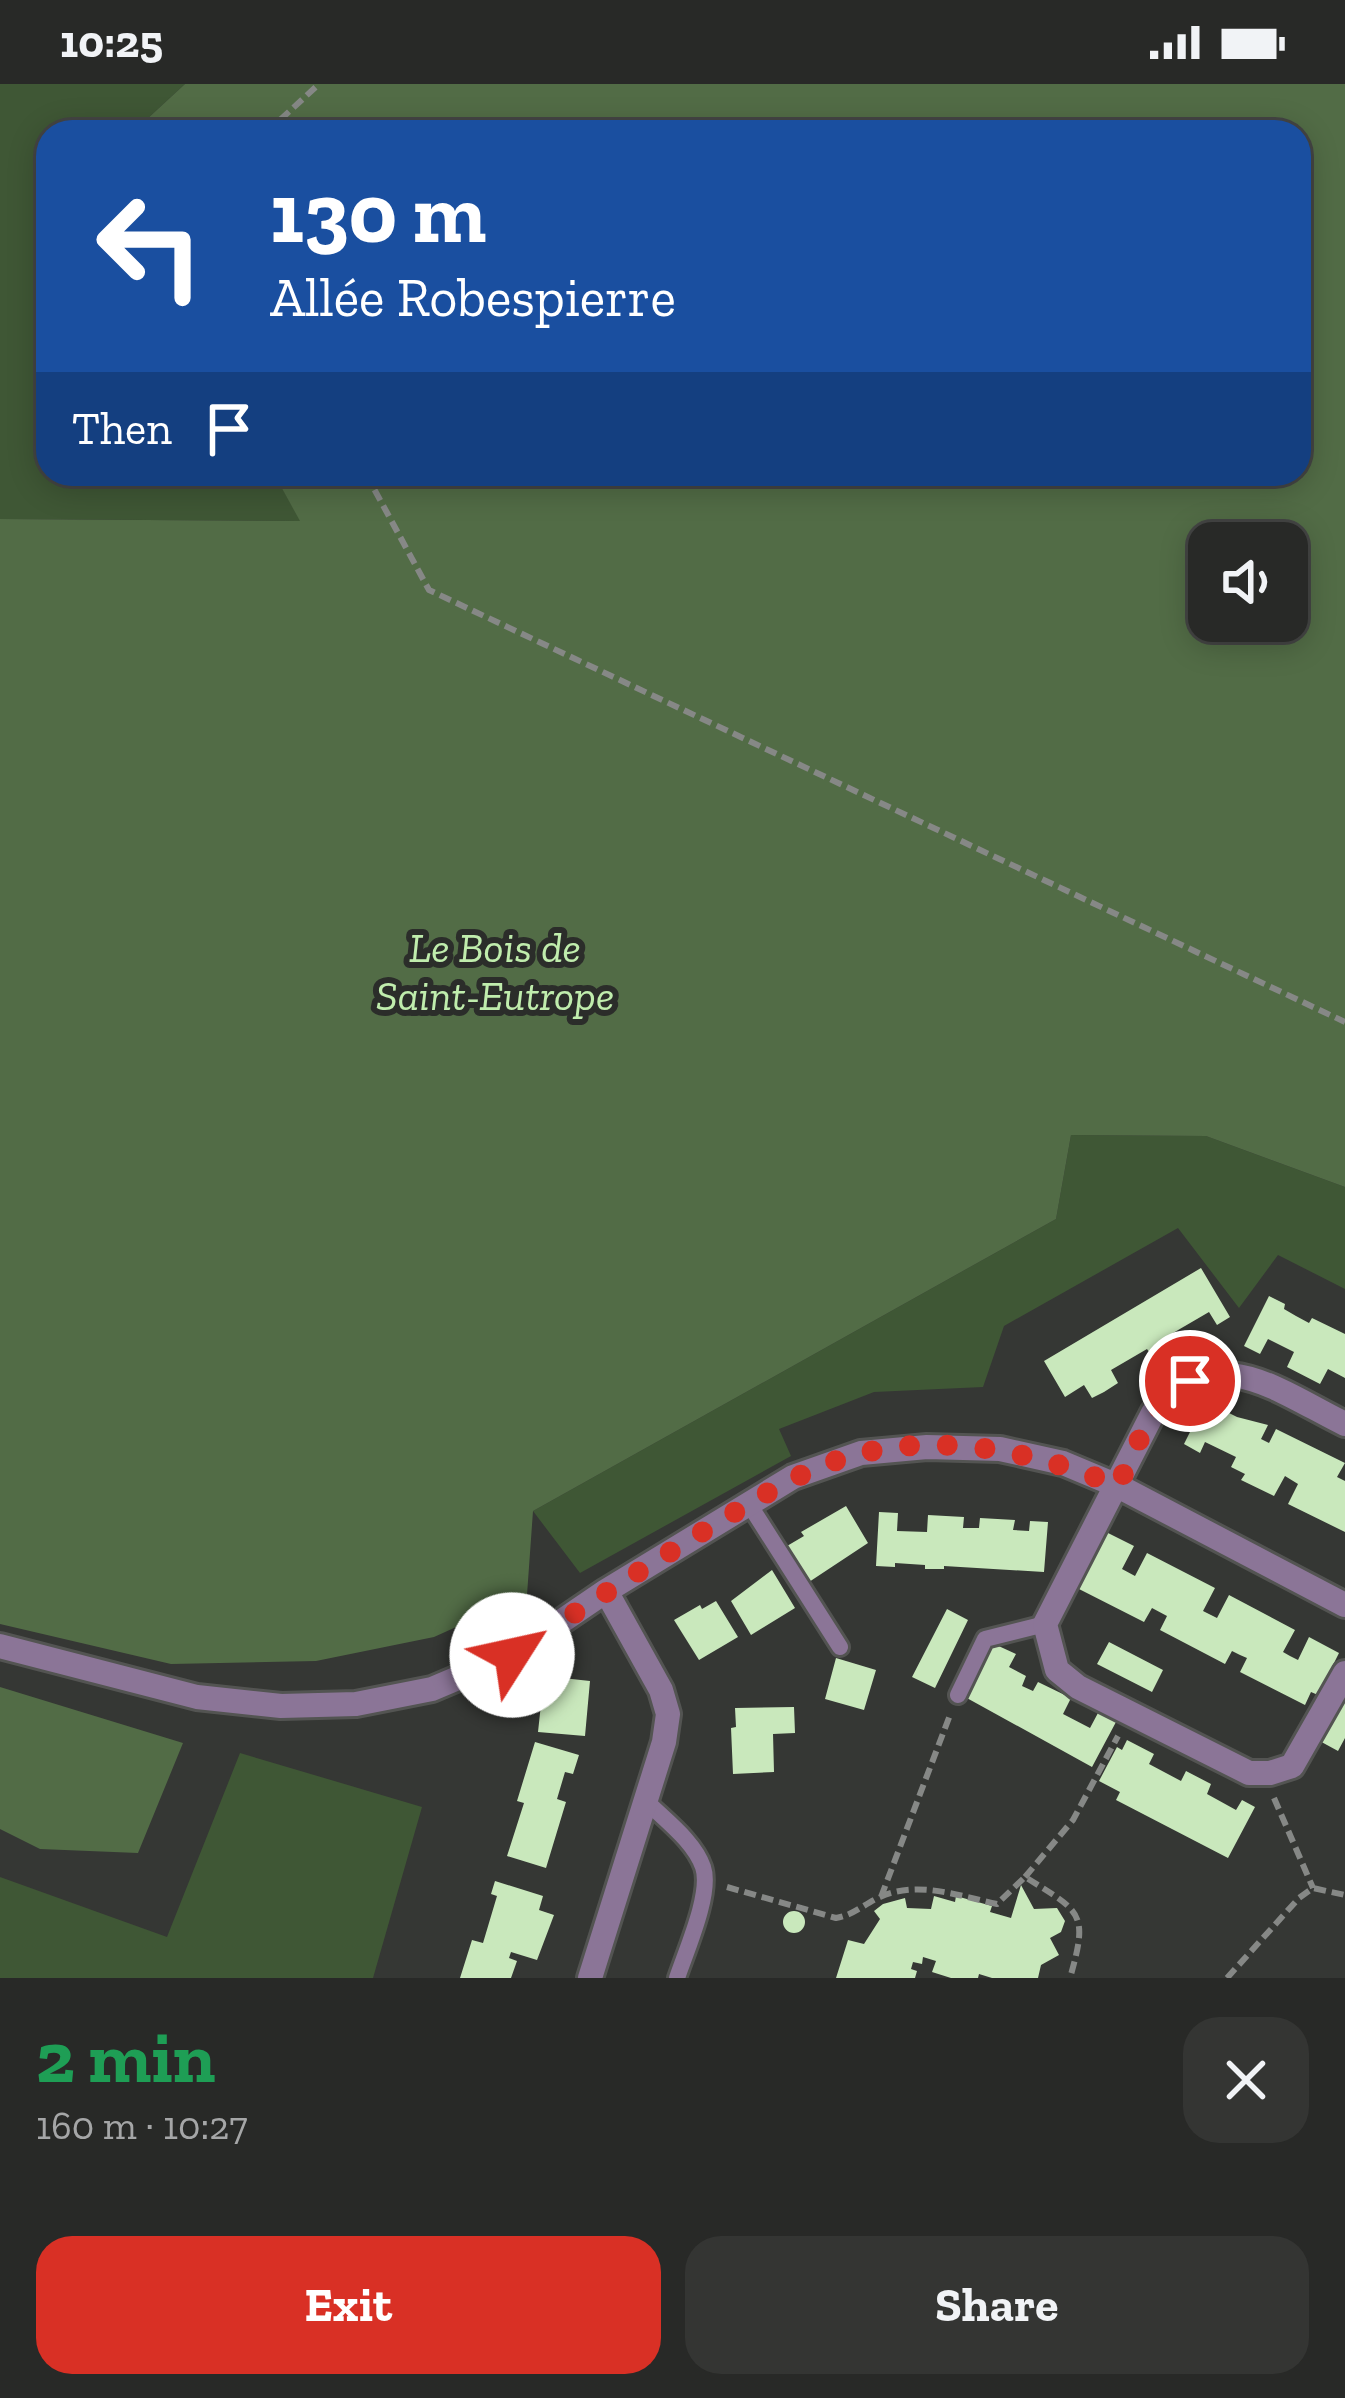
<!DOCTYPE html>
<html lang="en">
<head>
<meta charset="utf-8">
<style>
	:root { --surface:#282927; --page:#343533; --text:#f1f3f6; --muted:#a5a6a7; --line:#444544; --accent:#d93025 }
	body { margin:0; font-family:"Zilla Slab",serif; background:var(--page); color:var(--text); height:100vh; display:flex; flex-direction:column; font-size:45px; white-space:nowrap }
	* { box-sizing:border-box; margin:0 }
	p { font-size:39px; color:var(--muted) }
	.icon { flex:none; width:66px; height:66px; fill:none; stroke:currentColor; stroke-width:2; stroke-linecap:round; stroke-linejoin:round }
	.map { position:relative; height:1894px; overflow:hidden }
	.drawer { display:flex; flex-direction:column; background:var(--surface); flex:1 }
	.drawer>* { flex:none }
	.hud { position:absolute; left:36px; top:36px; width:1275px; height:366px; border-radius:36px; box-shadow:0 6px 30px #0003,0 0 0 3px var(--line); background:#1a4fa0; color:#fff; overflow:hidden }
	.buttons { position:absolute; left:1188px; top:438px; display:grid; gap:24px }
	.buttons a { display:grid; place-items:center; width:120px; height:120px; border-radius:24px; background:var(--surface); box-shadow:0 6px 30px #0003,0 0 0 3px var(--line); font-size:60px }
	.pin { position:absolute; display:grid; place-items:center; width:102px; height:102px; color:#fff; margin:-51px; border:6px solid #fff; border-radius:50%; box-shadow:0 3px 12px #0007 }
	.me { position:absolute; width:132px; margin:-66px; rotate:55deg; stroke-linejoin:round; filter:drop-shadow(0 0 9px #0008) }
	.turn { display:flex; align-items:center; gap:42px; height:252px; padding:0 36px; font-size:54px }
	.turn .icon { width:156px; height:156px; stroke-width:2.5 }
	.turn b { display:block; font-size:84px; line-height:102px }
	.then { display:flex; align-items:center; height:114px; padding:0 36px; background:#0003; gap:24px; font-size:45px }
	.round { display:grid; place-items:center; flex:none; width:126px; height:126px; border-radius:36px; background:var(--page) }
	.head { display:flex; align-items:center; justify-content:space-between; height:204px; padding:0 36px }
	h1 { font-size:72px; font-weight:700; line-height:90px; color:#1e9e55 }
	.primary-button { display:flex; gap:24px; margin-top:auto; padding:24px 36px }
	.primary-button a { flex:1; height:138px; border-radius:36px; background:var(--accent); color:#fff; font-size:48px; font-weight:700; line-height:138px; text-align:center }
	.primary-button a+a { background:var(--page); color:var(--text) }
	.status { display:flex; justify-content:space-between; align-items:center; height:84px; padding:0 60px; background:var(--surface); direction:ltr }
	.status svg { height:33px; fill:currentColor }
	.map>svg:first-child { display:block }
	.green { fill:#3f5735 }
	.forest { fill:#526c46; fill-rule:evenodd }
	.building { fill:#c9e8bc }
	.lines { fill:none; stroke-linecap:round; stroke-linejoin:round }
	.service-casing { stroke:#535452; stroke-width:22 }
	.minor-casing { stroke:#535452; stroke-width:30 }
	.path { stroke:#868886; stroke-width:6; stroke-dasharray:12 6; stroke-linecap:butt }
	.service { stroke:#8b7597; stroke-width:16 }
	.minor { stroke:#8b7597; stroke-width:24 }
	.route { stroke:#d93025; stroke-width:21; stroke-dasharray:0 37.8 }
	.labels { text-anchor:middle; dominant-baseline:central; stroke-width:12; stroke-linejoin:round; paint-order:stroke }
	.park-label { font-size:42px; font-style:italic; fill:#c0edad; stroke:#2b2d2a }
</style>
</head>
<body>
<div class="status"><b>10:25</b><svg viewBox="0 0 49 12"><path d="M0 12V9h3v3zM5 12V6h3v6zM10 12V3h3v9zM15 12V0h3v12zM26 1h20v11H26zM47 4h2v5h-2z"/></svg></div>
<div class="map">
<svg width="1345" height="1894" viewBox="0 0 1345 1894">
	<rect width="100%" height="100%" fill="#353734"/>
	<path class="green" d="M0,0H185L133,48H48V390H274L301,437L0,435Z
		M1071,1051L1206,1052L1345,1103V1205L1278,1171L1239,1224L1178,1144L1004,1242L983,1303L874,1308L779,1345L791,1372L580,1489L533,1427L1056,1135Z
		M240,1669L422,1723L373,1894H0V1793L167,1853Z"/>
	<path class="forest" d="M185,0H1345V1103L1206,1052L1071,1051L1056,1135L533,1427L527,1511L434,1553L316,1577L171,1580L0,1540V435L300,437L274,390H1299V48H133ZM1209,459H1287V537H1209Z
		M0,1603L183,1659L138,1769L40,1765L0,1745Z"/>
	<path class="building" d="M1201,1184L1230,1233L1217,1241L1209,1228L1173,1249L1181,1262L1155,1277L1147,1265L1111,1286L1118,1299L1104,1308L1092,1314L1084,1301L1065,1313L1044,1277Z
		M1269,1212L1285,1220L1284,1225L1296,1232L1309,1239L1312,1234L1345,1250V1294L1328,1285L1320,1300L1287,1283L1294,1268L1268,1255L1260,1270L1244,1262Z
		M1208,1312L1224,1319L1221,1325L1237,1333L1268,1341L1261,1355L1269,1359L1276,1345L1345,1379L1337,1393L1345,1397V1448L1288,1420L1298,1400L1285,1392L1274,1412L1241,1396L1245,1390L1231,1383L1236,1373L1205,1358L1200,1369L1184,1360Z
		M846,1422L868,1459L809,1498L787,1462L804,1452L801,1448Z
		M879,1428L898,1429L897,1447L927,1448L928,1431L964,1433L963,1444H979L980,1434L1015,1436L1013,1446L1029,1447L1030,1437L1048,1438L1044,1488L944,1482V1485H925V1481L895,1479V1483L876,1482Z
		M1100,1445L1134,1462L1122,1485L1135,1492L1147,1469L1215,1504L1203,1527L1217,1534L1229,1511L1295,1546L1283,1568L1290,1572L1298,1576L1309,1553L1339,1569L1318,1611L1311,1608L1305,1621L1240,1588L1247,1574L1240,1571L1232,1567L1225,1580L1160,1546L1167,1532L1152,1524L1144,1538L1077,1504L1085,1489L1079,1487Z
		M772,1486L795,1524L751,1551L731,1517Z
		M716,1517L738,1553L699,1576L674,1536L700,1521L702,1525Z
		M947,1525L968,1536L935,1604L912,1593Z
		M1109,1558L1163,1586L1152,1608L1097,1580Z
		M992,1559L1016,1570L1009,1583L1026,1592L1022,1602L1033,1607L1038,1598L1071,1614L1063,1630L1090,1644L1098,1629L1116,1638L1092,1683L965,1613Z
		M836,1574L876,1586L864,1626L825,1615Z
		M544,1592L590,1597L585,1652L538,1648Z
		M1345,1601V1654L1338,1667L1316,1655Z
		M794,1623L795,1649L773,1650L774,1688L733,1690L731,1644L736,1643L735,1624Z
		M1127,1656L1154,1670L1149,1680L1181,1697L1186,1687L1211,1700L1207,1710L1236,1726L1242,1716L1255,1723L1228,1774L1116,1716L1120,1708L1099,1697L1117,1663L1122,1666Z
		M535,1658L579,1671L573,1690L565,1688L557,1715L566,1718L546,1784L507,1772L524,1719L517,1717Z
		M495,1797L543,1812L539,1826L554,1831L548,1847L537,1876L511,1868L509,1874L517,1877L511,1894H460L472,1856L483,1859L497,1812L491,1810Z
		M1021,1801L1034,1825L1057,1824L1065,1837L1061,1848L1050,1854L1059,1871L1041,1881L1038,1894H992L979,1890L978,1894H951L932,1888L936,1877L923,1873L922,1880L913,1878L911,1885L917,1887L915,1894H836L848,1856L864,1860L880,1835L874,1827L883,1820L905,1814L907,1824L931,1825L934,1812L955,1818L956,1812L992,1822L990,1828L1011,1834Z
		M783 1838a11 11 0 1 1 22 0a11 11 0 1 1-22 0Z"/>
	<g class="lines">
		<defs>
			<path id="service" d="M749,1420L840,1563
				M958,1611L985,1555L1045,1540
				M646,1717C665,1736 694,1757 703,1783C712,1809 686,1867 677,1894"/>
			<path id="minor" d="M1345,1340C1276,1306 1214,1254 1153,1329L1045,1540L1057,1586L1078,1603L1249,1689H1270L1292,1682L1345,1589
				M0,1562L197,1613L281,1622L356,1620L432,1605L512,1571L606,1507L793,1393L861,1369L927,1363L1000,1365L1063,1379L1118,1402L1345,1521
				M590,1894L664,1658L668,1630L661,1606L606,1507"/>
		</defs>
		<use href="#service" class="service-casing"/>
		<use href="#minor" class="minor-casing"/>
		<path class="path" d="M267,48L319,0
			M366,390L429,506L1345,938
			M1274,1714L1313,1804
			M1025,1793L1073,1736L1118,1652
			M727,1803L836,1834C854,1831 864,1820 880,1813C918,1796 959,1812 997,1820L1025,1793C1081,1828 1089,1828 1070,1894
			M881,1813L950,1631
			M1227,1894L1299,1814L1313,1804L1345,1811"/>
		<use href="#service" class="service"/>
		<use href="#minor" class="minor"/>
	</g>
	<g class="lines">
		<path class="route" d="M512,1571C578,1526 644,1484 712,1442C759,1414 805,1383 859,1370C945,1348 1038,1369 1118,1402C1137,1361 1150,1321 1190,1297"/>
	</g>
	<g class="labels">
		<g class="park-label">
			<text x="495" y="863">Le Bois de<tspan x="495" dy="48">Saint-Eutrope</tspan></text>
		</g>
	</g>
</svg>
<div class="buttons">
<a><svg class="icon" aria-label="sound" viewBox="0 0 24 24"><path d="M4 9h4l5-4v14l-5-4H4zM17 9q2 3 0 6"/></svg></a>
</div>
<div class="pin" style="left:1190px;top:1297px;background:#d93025"><svg class="icon" aria-label="arrive" viewBox="0 0 24 24"><path d="M6 21V4h12l-3 4 3 4H6"/></svg></div>
<svg class="me" style="left:512px;top:1571px" viewBox="-20 -20 40 40"><circle r="19" fill="#fff"/><path d="M0-13L10 11 0 6-10 11z" fill="#d93025"/></svg>
<div class="hud">
<div class="turn"><svg class="icon" aria-label="left" viewBox="0 0 24 24"><path d="M17 20v-9H6M10 6l-5 5 5 5"/></svg><div><b>130 m</b>Allée Robespierre</div></div>
<div class="then">Then<svg class="icon" aria-label="arrive" viewBox="0 0 24 24"><path d="M6 21V4h12l-3 4 3 4H6"/></svg></div>
</div>
</div>
<section class="drawer">
<div class="head"><div><h1>2 min</h1><p>160 m · 10:27</p></div><a class="round"><svg class="icon" aria-label="close" viewBox="0 0 24 24"><path d="M6 6l12 12M18 6L6 18"/></svg></a></div>
<div class="primary-button"><a>Exit</a><a>Share</a></div>
</section>
</body>
</html>
